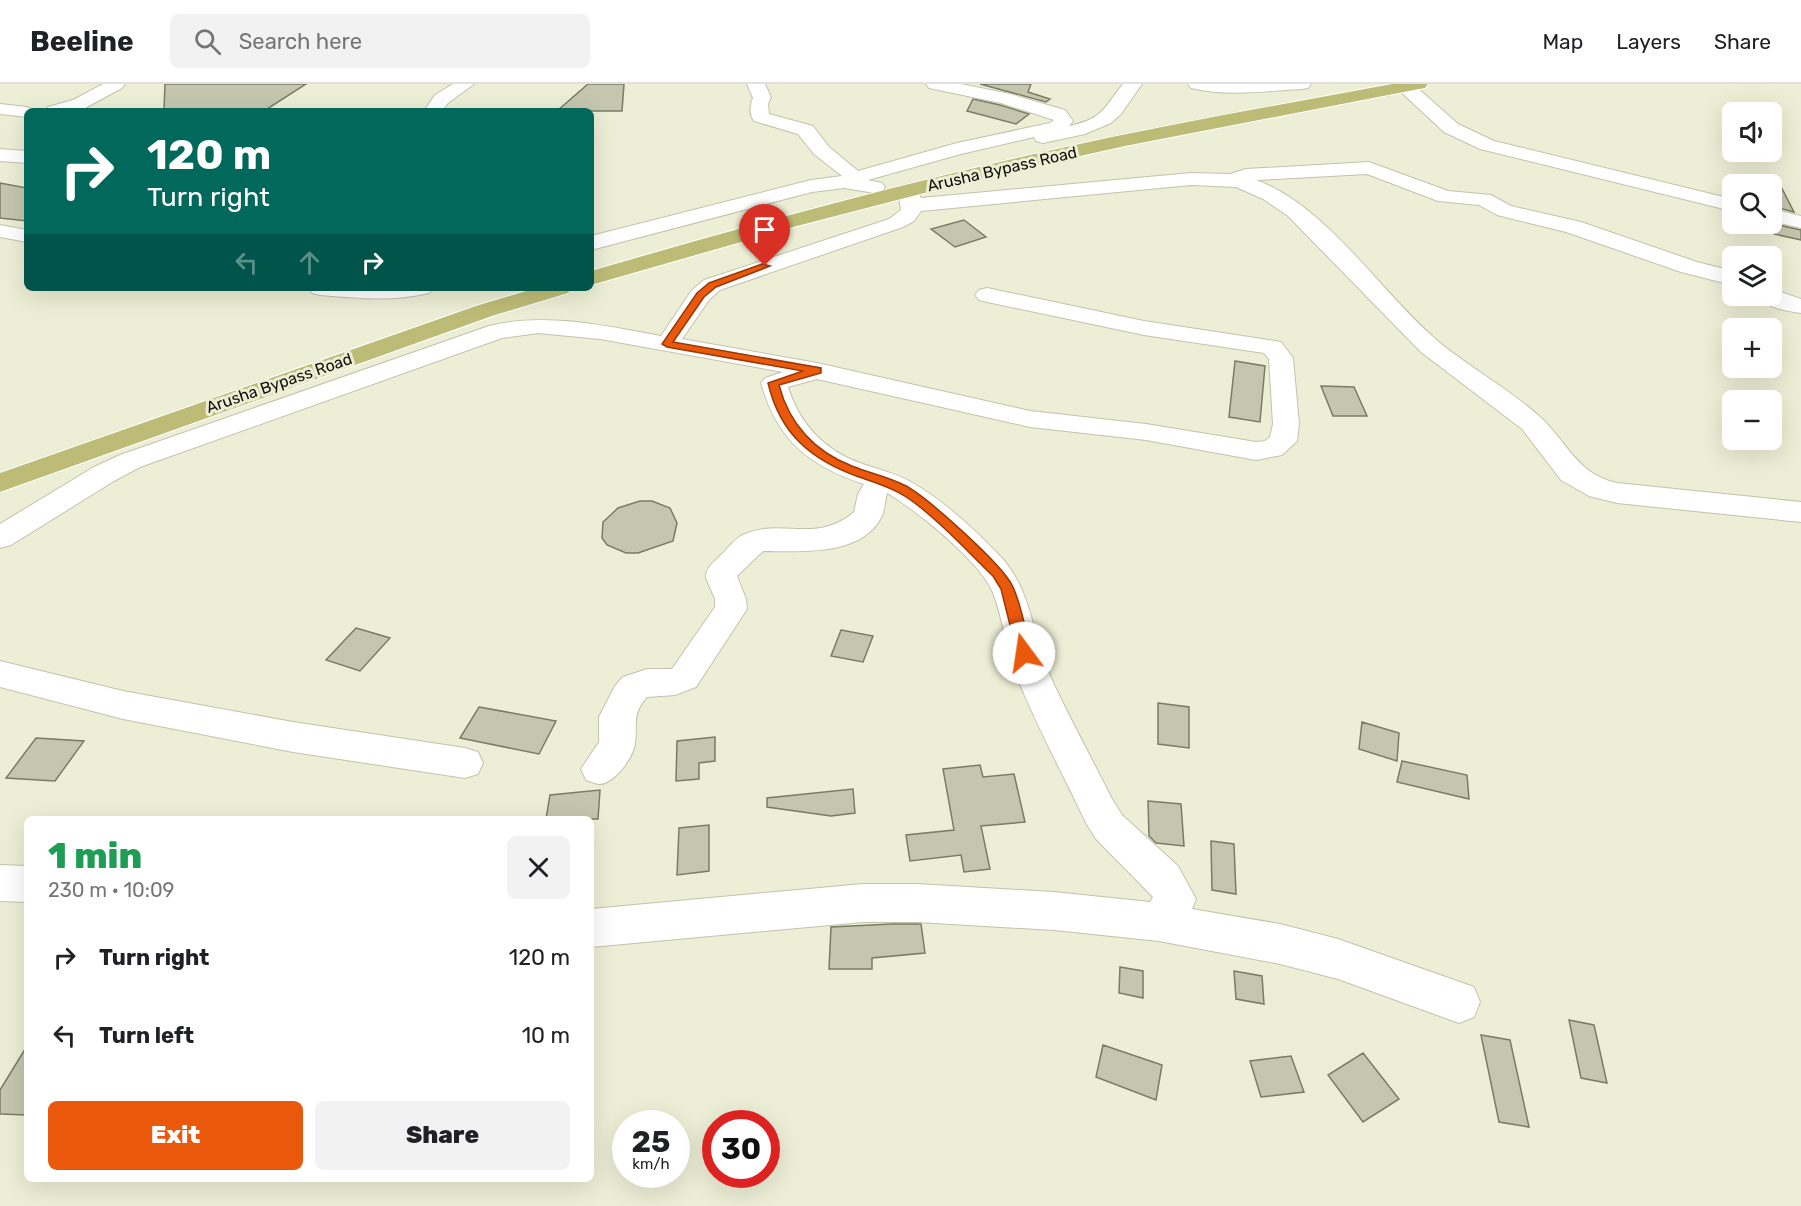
<!DOCTYPE html>
<html lang="en">
<head>
<meta charset="utf-8">
<style>
	:root { --surface:#fff; --page:#f2f2f2; --text:#202124; --muted:#757577; --line:#e0e0e0; --accent:#ea580c }
	body { margin:0; font-family:Rubik,sans-serif; background:var(--page); color:var(--text); height:100vh; display:flex; flex-direction:column; font-size:22px; white-space:nowrap }
	* { box-sizing:border-box; margin:0 }
	p { font-size:20px; color:var(--muted) }
	.icon { flex:none; width:33px; height:33px; fill:none; stroke:currentColor; stroke-width:2; stroke-linecap:round; stroke-linejoin:round }
	.map { position:relative; flex:1; overflow:hidden }
	.drawer { position:absolute; left:24px; top:732px; width:570px; height:366px; display:flex; flex-direction:column; background:var(--surface); border-radius:9px; box-shadow:0 6px 24px #0002 }
	.drawer>* { flex:none }
	.top-card { position:absolute; left:24px; top:24px; width:570px; height:183px; border-radius:9px; box-shadow:0 6px 24px #0002; background:#00695c; color:#fff; overflow:hidden }
	.tools { position:absolute; left:1722px; top:18px; display:grid; gap:12px }
	.tools a { display:grid; place-items:center; width:60px; height:60px; border-radius:9px; background:var(--surface); box-shadow:0 6px 24px #0002; font-size:30px }
	.speed { position:absolute; left:612px; top:1026px; display:flex; gap:12px; font-size:30px; font-weight:700; text-align:center }
	.speed>* { display:grid; place-content:center; width:78px; height:78px; border-radius:50%; background:var(--surface); box-shadow:0 6px 24px #0002; line-height:1 }
	.speed small { font-size:15px; font-weight:400 }
	.speed .limit { border:9px solid #d22; background:#fff; color:#111 }
	.pin { position:absolute; display:grid; place-items:center; width:51px; height:51px; color:#fff; margin:-62px -26px; border-radius:50% 50% 50% 0; rotate:-45deg; box-shadow:0 0 6px #0007 }
	.pin .icon { rotate:45deg }
	.me { position:absolute; width:66px; margin:-33px; rotate:346deg; stroke-linejoin:round; filter:drop-shadow(0 0 4px #0008) }
	.turn { display:flex; align-items:center; gap:21px; height:126px; padding:0 24px; font-size:27px }
	.turn .icon { width:78px; height:78px; stroke-width:2.5 }
	.turn b { display:block; font-size:42px; line-height:51px }
	.lanes { display:flex; align-items:center; height:57px; padding:0 24px; background:#0003; justify-content:center; gap:30px; direction:ltr }
	.lanes .off { opacity:.35 }
	.round { display:grid; place-items:center; flex:none; width:63px; height:63px; border-radius:9px; background:var(--page) }
	.overview { display:flex; align-items:center; justify-content:space-between; height:102px; padding:0 24px }
	h1 { font-size:36px; font-weight:800; line-height:45px; color:#1e9e55 }
	.action { display:flex; gap:12px; margin-top:auto; padding:12px 24px }
	.action a { flex:1; height:69px; border-radius:9px; background:var(--accent); color:#fff; font-size:24px; font-weight:800; line-height:69px; text-align:center }
	.action a+a { background:var(--page); color:var(--text) }
	ul { padding:0; list-style:none }
	li { display:flex; align-items:center; gap:18px; height:78px; padding:0 24px }
	li div { flex:1 }
	li b { display:block; font-size:22px }
	li em { font-style:normal }
	header { display:flex; align-items:center; gap:36px; box-sizing:border-box; height:84px; padding:0 30px; background:var(--surface); border-bottom:2px solid var(--line) }
	header strong { font-size:28px }
	nav { display:flex; gap:33px; margin-inline-start:auto; font-size:21px }
	.search { width:420px; height:54px; background:var(--page); display:flex; align-items:center; gap:15px; box-sizing:border-box; padding:0 21px; border-radius:9px; color:var(--muted); font-size:22px }
	.map>svg:first-child { display:block }
	.building { fill:#c5c6ae; stroke:#7b7c65; stroke-width:1.5 }
	.lines { fill:none; stroke-linecap:round; stroke-linejoin:round }
	.minor-casing { stroke:#c2c3ab; stroke-width:2 }
	.major-casing { stroke:#fff; stroke-width:2 }
	.minor { fill:#fff; fill-rule:evenodd }
	.major { fill:#bdbc77; fill-rule:evenodd }
	.route { fill:#ea580c; stroke:#983908; stroke-width:1.5 }
	.labels { text-anchor:middle; dominant-baseline:central; stroke-width:6; stroke-linejoin:round; paint-order:stroke }
	.far-street-label { font-size:16px; fill:#101008; stroke:#eceed5 }
</style>
</head>
<body>
<header>
<strong>Beeline</strong>
<div class="search"><svg class="icon" aria-label="search" viewBox="0 0 24 24"><circle cx="10" cy="10" r="6"/><path d="M15 15l6 6"/></svg>Search here</div>
<nav><a>Map</a><a>Layers</a><a>Share</a></nav>
</header>
<div class="map">
<svg width="1801" height="1122" viewBox="0 0 1801 1122">
	<rect width="100%" height="100%" fill="#eceed5"/>
	<path class="building" d="M165,0H306L264,27H164Z
		M588,0H624L622,27H557Z
		M980,0H1031L1028,8L1050,15L1046,18Z
		M973,15L1000,21L1029,30L1016,40L967,27Z
		M1776,93L1794,128L1775,123Z
		M0,99L27,104V137L0,134Z
		M964,136L986,153L955,163L931,145Z
		M1774,140L1801,146V156L1774,150Z
		M1235,277L1265,282L1260,338L1229,333Z
		M1321,302L1354,303L1367,332H1333Z
		M640,417H652L670,424L677,439L673,457L638,469H626L607,461L602,454L603,438L618,424Z
		M356,544L390,554L360,587L326,576Z
		M841,546L873,552L863,578L831,572Z
		M1158,619L1189,623V664L1158,660Z
		M479,623L556,637L539,670L460,654Z
		M1362,638L1399,649L1397,677L1359,665Z
		M715,653V677L699,679V695L676,697L677,657Z
		M36,654L84,657L55,697L6,694Z
		M1402,677L1467,691L1469,715L1397,698Z
		M980,681L983,693L1014,690L1025,738L981,742L990,785L964,788L961,771L910,777L906,751L954,746L943,685Z
		M853,705L855,729L831,732L767,723V714Z
		M600,706L598,735H546L550,711Z
		M1148,717L1181,720L1184,762L1156,759L1149,752Z
		M709,741V787L677,791L679,744Z
		M1211,757L1234,760L1236,810L1212,806Z
		M892,840H921L925,869L872,874V885H829L831,843Z
		M1120,883L1143,887V914L1119,909Z
		M1234,887L1262,892L1264,920L1236,915Z
		M1569,936L1594,941L1607,999L1581,994Z
		M1481,951L1510,956L1529,1043L1499,1038Z
		M1103,961L1162,981L1156,1016L1096,993Z
		M27,962V1031L0,1030V1006Z
		M1363,969L1399,1015L1363,1038L1328,991Z
		M1291,972L1304,1008L1261,1013L1250,977Z"/>
	<g class="lines">
		<defs>
			<path id="minor" d="M103,0H125L122,4L85,24L74,27H45L48,23L73,16Z
				M453,0H474L448,19L442,27H424L435,11Z
				M747,0H765L771,13L768,20L769,30L813,42L829,63L858,87L957,59L1050,39L1054,36L1001,19L929,4L926,0H961L1010,10L1065,26L1073,37L1069,42C1103,35 1103,25 1123,0H1142L1121,30L1111,39L1085,50L1043,59L1036,57L1034,53L961,70L868,96L882,99L885,103L882,107L875,109L844,104L812,108L591,166V152L811,96L842,92L814,70L798,50L754,37C749,30 750,21 753,14Z
				M1188,0H1311L1308,4L1302,5C1265,7 1227,13 1191,4Z
				M1389,0H1413L1458,40L1494,57L1732,115V127L1480,65L1444,48L1400,7Z
				M0,20L27,23L35,27H27V33L0,30Z
				M0,65L27,67V79L0,77Z
				M1369,78L1448,107L1491,111L1511,122L1581,138L1697,178L1732,187V201L1681,188L1566,148L1497,131L1479,121L1438,117L1367,90L1256,96C1328,122 1382,211 1440,259C1472,285 1509,305 1539,332C1567,357 1576,390 1617,399L1801,418V438L1617,419L1589,412L1561,396L1522,345L1421,268L1288,132L1263,115L1236,103L1191,101L921,127L914,137L903,143L720,206L709,216L682,255L817,279L1030,327L1146,340L1256,358L1265,357L1270,353L1273,340L1269,275L1264,269L1144,251L987,218L979,216L975,211L979,206L987,204L1144,237L1281,258L1293,274L1299,340L1297,357L1282,371L1256,376L1146,356L1030,343L817,295L788,303C799,339 824,366 860,379C877,385 895,389 911,398C943,416 972,443 998,470C1033,505 1031,551 1051,594C1070,635 1092,675 1112,715L1122,731L1178,782L1196,815L1192,825L1280,840L1338,855L1474,903L1480,918L1474,933L1459,939L1338,895L1280,880L1159,857L1054,846L917,838H863L591,863V825L863,800H917L1054,808L1150,818L1153,813L1096,755L1086,739C1063,690 1037,643 1017,593C1005,566 1004,536 993,509C981,478 916,426 887,409C885,416 885,425 882,432C862,473 800,467 763,467L737,492L746,515L747,525L696,603L675,611L647,613C631,631 638,639 635,660C633,674 614,700 599,700C596,700 590,697 586,696L581,685L599,658V633L615,602L623,593L647,585H672L715,523V515L706,494C705,484 714,478 721,471C728,464 736,453 745,450C783,434 817,460 854,428L858,410L864,400C809,382 777,356 761,299L765,294L783,288L600,255L538,249L502,254L140,383L114,397L11,461L0,464V440L94,383L120,371L489,242C546,228 605,242 661,252L692,206L704,196L889,135L901,126L898,106L901,102H915L921,114L1191,89L1230,90L1246,85Z
				M1772,125L1801,132V144L1772,137Z
				M0,141L27,146V158L0,153Z
				M308,204H433L429,209C393,218 357,214 320,211L312,209Z
				M1772,205L1801,215V229C1787,227 1766,224 1759,212H1772Z
				M0,577L123,607L293,638L465,664L478,668L483,679L478,690L465,694L293,668L123,635L0,603Z
				M0,781L27,782V818L0,817Z"/>
			<path id="major" d="M1392,0H1428L1425,4L1419,5L1125,62L990,92L797,142L591,201V187C745,142 900,100 1057,65C1168,40 1280,21 1392,0Z
				M536,204H572L568,209L492,232L0,408V389L476,222Z"/>
		</defs>
		<use href="#minor" class="minor-casing"/>
		<use href="#major" class="major-casing"/>
		<use href="#minor" class="minor"/>
		<use href="#major" class="major"/>
	</g>
	<path class="route" d="M762,180L770,182L716,203L704,213L673,258L821,284V289L779,301C789,340 815,368 852,382C869,389 888,393 904,401C925,411 1004,482 1013,503C1022,523 1026,548 1031,569L1029,573H1019L1017,569L1001,505L993,492C968,468 944,441 916,420C899,406 879,400 859,393C811,376 780,350 768,299L803,287L667,263L662,260L697,209L709,199Z"/>
	<g class="labels">
		<g class="far-street-label">
			<text transform="translate(1002 85) rotate(-13)">Arusha Bypass Road</text>
			<text transform="translate(279 299) rotate(-19)">Arusha Bypass Road</text>
		</g>
	</g>
</svg>
<div class="tools">
<a><svg class="icon" aria-label="sound" viewBox="0 0 24 24"><path d="M4 9h4l5-4v14l-5-4H4zM17 9q2 3 0 6"/></svg></a>
<a><svg class="icon" aria-label="search" viewBox="0 0 24 24"><circle cx="10" cy="10" r="6"/><path d="M15 15l6 6"/></svg></a>
<a><svg class="icon" aria-label="layers" viewBox="0 0 24 24"><path d="M12 4l9 5-9 5-9-5zM3 14l9 5 9-5"/></svg></a>
<a>+</a>
<a>−</a>
</div>
<div class="speed"><div>25<small>km/h</small></div><div class="limit">30</div></div>
<div class="pin" style="left:765px;top:182px;background:#d93025"><svg class="icon" aria-label="arrive" viewBox="0 0 24 24"><path d="M6 21V4h12l-3 4 3 4H6"/></svg></div>
<svg class="me" style="left:1024px;top:569px" viewBox="-20 -20 40 40"><circle r="19" fill="#fff"/><path d="M0-13L10 11 0 6-10 11z" fill="#ea580c"/></svg>
<div class="top-card">
<div class="turn"><svg class="icon" aria-label="right" viewBox="0 0 24 24"><path d="M7 20v-9h11M14 6l5 5-5 5"/></svg><div><b>120 m</b>Turn right</div></div>
<div class="lanes"><svg class="icon off" aria-label="left" viewBox="0 0 24 24"><path d="M17 20v-9H6M10 6l-5 5 5 5"/></svg><svg class="icon off" aria-label="ahead" viewBox="0 0 24 24"><path d="M12 20V5M6 11l6-6 6 6"/></svg><svg class="icon" aria-label="right" viewBox="0 0 24 24"><path d="M7 20v-9h11M14 6l5 5-5 5"/></svg></div>
</div>
<section class="drawer">
<div class="overview"><div><h1>1 min</h1><p>230 m · 10:09</p></div><a class="round"><svg class="icon" aria-label="close" viewBox="0 0 24 24"><path d="M6 6l12 12M18 6L6 18"/></svg></a></div>
<ul>
<li><svg class="icon" aria-label="right" viewBox="0 0 24 24"><path d="M7 20v-9h11M14 6l5 5-5 5"/></svg><div><b>Turn right</b></div><em>120 m</em></li>
<li><svg class="icon" aria-label="left" viewBox="0 0 24 24"><path d="M17 20v-9H6M10 6l-5 5 5 5"/></svg><div><b>Turn left</b></div><em>10 m</em></li>
</ul>
<div class="action"><a>Exit</a><a>Share</a></div>
</section>
</div>
</body>
</html>
